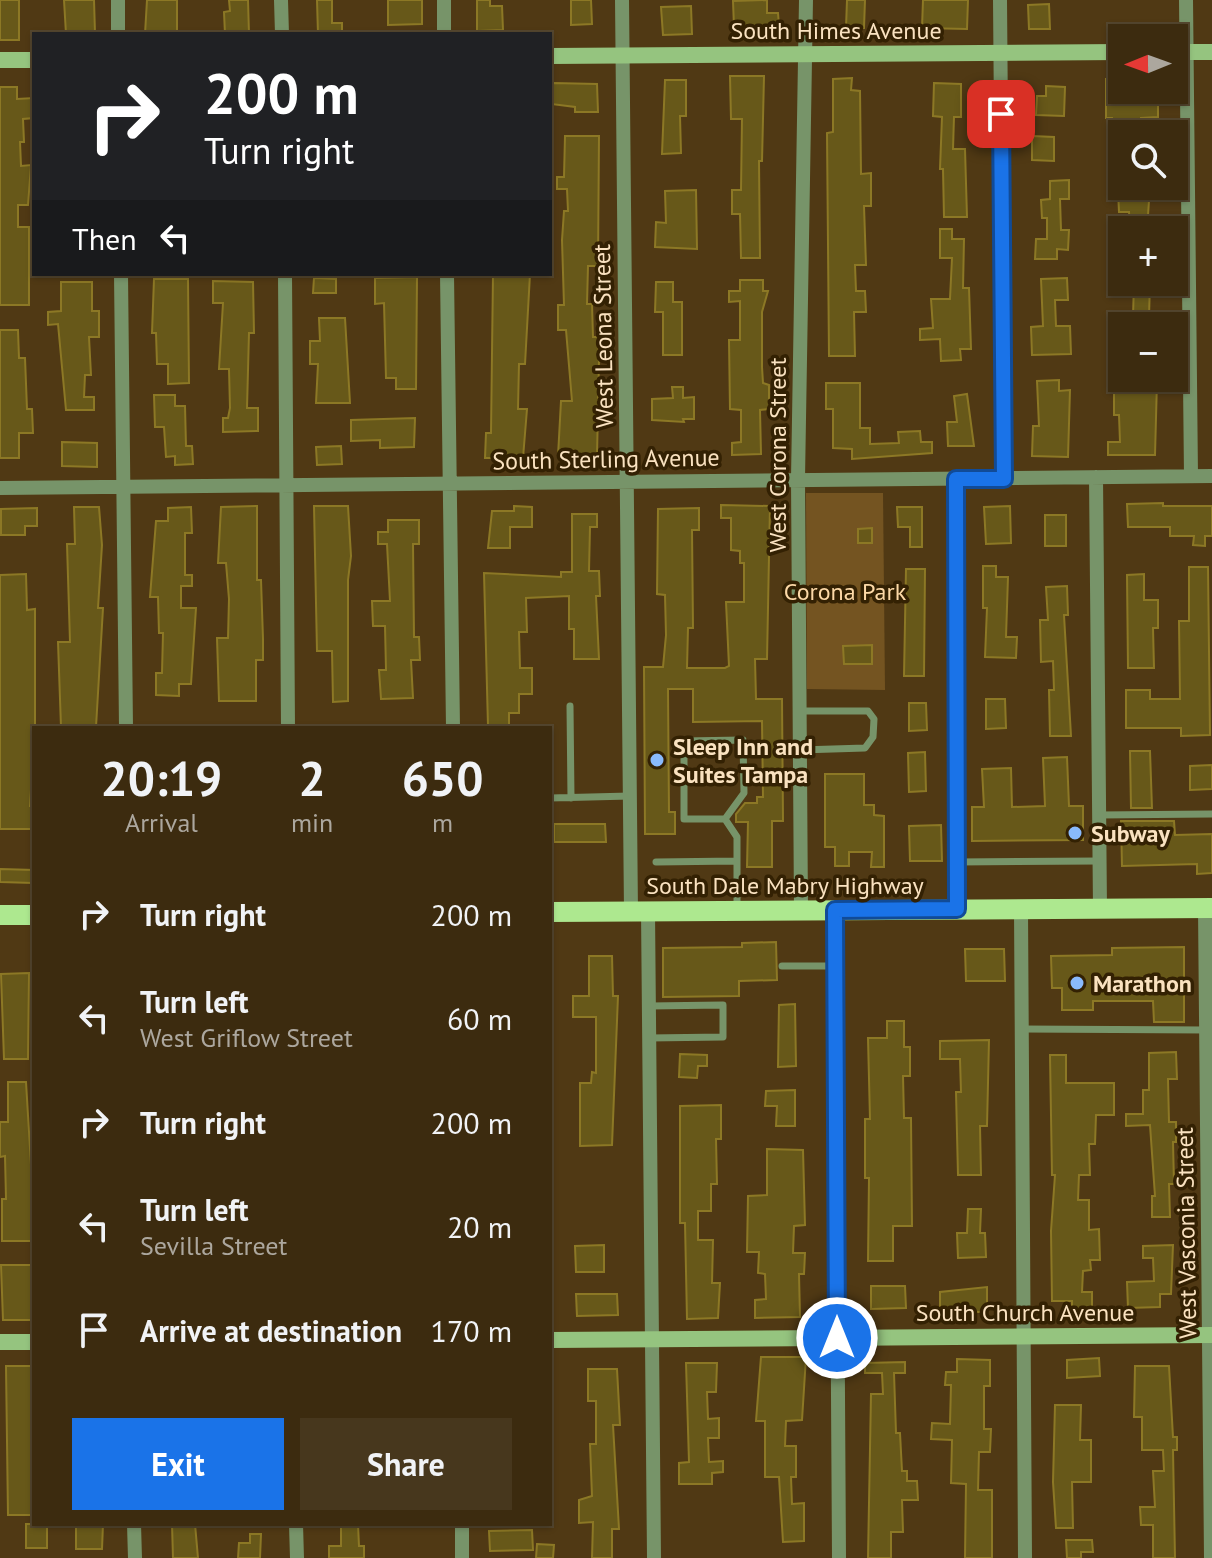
<!DOCTYPE html>
<html lang="en">
<head>
<meta charset="utf-8">
<style>
	:root { --surface:#3c2b0f; --page:#47371d; --text:#f1f3f6; --muted:#aca79e; --line:#55472f; --accent:#1a73e8 }
	body { margin:0; font-family:"PT Sans",sans-serif; background:var(--page); color:var(--text); height:100vh; display:flex; flex-direction:column; font-size:30px; white-space:nowrap }
	* { box-sizing:border-box; margin:0 }
	p { font-size:26px; color:var(--muted) }
	.icon { flex:none; width:44px; height:44px; fill:none; stroke:currentColor; stroke-width:2; stroke-linecap:round; stroke-linejoin:round }
	.map { position:relative; flex:1; overflow:hidden }
	.side { position:absolute; left:32px; top:726px; width:520px; height:800px; display:flex; flex-direction:column; background:var(--surface); border-radius:0px; box-shadow:0 2px 6px #0004,0 0 0 2px var(--line) }
	.side>* { flex:none }
	.guide { position:absolute; left:32px; top:32px; width:520px; height:244px; border-radius:0px; box-shadow:0 2px 6px #0004,0 0 0 2px var(--line); background:#202124; color:#fff; overflow:hidden }
	.needle { width:52px; rotate:269deg }
	.controls { position:absolute; left:1108px; top:24px; display:grid; gap:16px }
	.controls a { display:grid; place-items:center; width:80px; height:80px; border-radius:0px; background:var(--surface); box-shadow:0 2px 6px #0004,0 0 0 2px var(--line); font-size:40px }
	.pin { position:absolute; display:grid; place-items:center; width:68px; height:68px; color:#fff; margin:-34px; border-radius:16px; box-shadow:0 4px 12px #0006 }
	.me { position:absolute; width:88px; margin:-44px; rotate:0deg; stroke-linejoin:round; filter:drop-shadow(0 0 6px #0008) }
	.turn { display:flex; align-items:center; gap:28px; height:168px; padding:0 40px; font-size:36px }
	.turn .icon { width:104px; height:104px; stroke-width:2.5 }
	.turn b { display:block; font-size:56px; line-height:68px }
	.then { display:flex; align-items:center; height:76px; padding:0 40px; background:#0003; gap:16px; font-size:30px }
	.eta { display:flex; justify-content:space-evenly; align-items:center; height:136px; text-align:center }
	.eta b { font-size:48px; font-weight:700; line-height:56px }
	.action { display:flex; gap:16px; margin-top:auto; padding:16px 40px }
	.action a { flex:1; height:92px; border-radius:0px; background:var(--accent); color:#fff; font-size:32px; font-weight:700; line-height:92px; text-align:center }
	.action a+a { background:var(--page); color:var(--text) }
	ul { padding:0; list-style:none }
	li { display:flex; align-items:center; gap:24px; height:104px; padding:0 40px }
	li div { flex:1 }
	li b { display:block; font-size:30px }
	li em { font-style:normal }
	.map>svg:first-child { display:block }
	.green { fill:#745421 }
	.building { fill:#675819; stroke:#8c7825; stroke-width:2 }
	.lines { fill:none; stroke-linecap:round; stroke-linejoin:round }
	.lane { stroke:#779469; stroke-width:7 }
	.street { stroke:#779469; stroke-width:14 }
	.secondary { stroke:#95c47f; stroke-width:16 }
	.primary { stroke:#ade88f; stroke-width:20 }
	.route-casing { stroke:#114b97; stroke-width:20 }
	.route { stroke:#1a73e8; stroke-width:14 }
	.poi-dot { fill:#89bafc; stroke:#332103; stroke-width:3 }
	.labels { text-anchor:middle; dominant-baseline:central; stroke-width:7; stroke-linejoin:round; paint-order:stroke }
	.street-label { font-size:24px; fill:#fae2c0; stroke:#332103 }
	.park-label { font-size:24px; fill:#fdd9a7; stroke:#332103 }
	.poi-label { font-size:24px; font-weight:bold; fill:#fae2c0; stroke:#332103; text-anchor:start }
</style>
</head>
<body>
<div class="map">
<svg width="1212" height="1558" viewBox="0 0 1212 1558">
	<rect width="100%" height="100%" fill="#503914"/>
	<path class="green" d="M806,493H883L885,690L807,689Z"/>
	<path class="building" d="M0,0H19V40H0Z
		M64,0H94L95,33L66,34Z
		M147,0H177V34H145Z
		M229,0H248L249,34H225L224,12L230,11Z
		M317,0H332V23H342V34H318Z
		M388,0H422V24L388,25Z
		M477,0H490V6H502L503,30L477,31Z
		M571,0H591L592,24L571,25Z
		M767,0V13H778L779,26L734,27L733,1Z
		M847,0H865L864,28H846Z
		M923,0H968L967,29L922,28Z
		M1049,4L1050,29H1029L1028,5Z
		M691,6L692,34L663,35L661,7Z
		M730,76H764L762,161H759L760,258H741L740,214H732V190H741L742,119H731Z
		M852,78L851,90L860,91L861,174L871,173V206H864L866,265H855L856,291H865L866,312H854L855,356H829L827,133L833,132V79Z
		M1106,79H1122V90H1158V117L1141,118V134H1113L1112,118H1106Z
		M665,80H686V116H680L681,153L662,154Z
		M553,83L597,84L598,112H575V107L551,104Z
		M934,83L961,84V117H954L953,149H965L967,217H944L943,169H940L942,117L933,116Z
		M1046,86L1065,87L1064,116L1036,115L1037,96H1046Z
		M0,87H17V99L34,98V118L23,119L24,142H20L21,166L31,165L28,205H18V227H29V305H0Z
		M565,136H599L598,266H588L587,304H592L593,337H598L599,361L597,456H558L561,401H572L566,330H558V305H564L562,240L564,211H568L567,189H557V177H564Z
		M1032,136L1054,137V161L1032,160Z
		M1069,180V199H1060L1061,230H1069L1068,250L1057,249V259H1035L1036,239H1047V218H1042L1041,200L1050,199V181Z
		M1129,186H1150L1147,230H1130L1129,212H1119L1118,190H1129Z
		M696,190L697,249L655,247L656,222L666,223L665,191Z
		M940,229H952V239H964L963,288H969L971,349H960L961,360L941,361L940,339L920,340V329L933,328L931,299H950L952,258H940Z
		M493,274H530L525,364H519L518,409H527L523,458H485L486,433H491Z
		M417,277L416,389H396V378H386L384,303L375,304V278Z
		M314,278L336,279V293H313Z
		M1067,278L1068,300H1055L1056,326H1070L1071,354L1032,355L1031,327L1043,326L1041,279Z
		M154,279H188L189,383L168,384V364H157L156,333H152Z
		M740,280H763V291H768L762,312V367L763,383L769,385V409L760,410L761,454L732,455V443L741,442V410L730,409L729,340H740V301L729,302V291H740Z
		M213,281L253,282L254,333H249L247,408H258V431L223,432V418H228L230,408L229,369H219L223,303H213Z
		M61,282H92V311H99V337H89L91,375H85L84,397H94V410H66L58,324L48,325V312L61,311Z
		M656,282H673V302H682V355H663V312H655Z
		M1134,282H1150L1149,317H1133Z
		M319,318H345L350,403H316L318,364H310V341H320Z
		M0,330H18L19,358H25L27,409H32L33,433H19V458H0Z
		M1059,380V391L1070,390L1068,457L1032,456L1033,426H1039L1037,381Z
		M1114,380L1157,381L1155,455H1108V442H1120L1119,415H1114Z
		M826,383H860V428H870V444L899,443L898,432L920,431L921,442H932V453L852,459V449L833,448V409H826Z
		M672,387H683V398L694,397V419H683L684,422L652,420V399L673,398Z
		M967,394L974,446H948L947,422H957L954,396Z
		M154,395H175V406H185L186,446H192L193,464L175,465V456L166,457L164,427H155Z
		M415,418L414,447L380,448V440L351,441V420Z
		M62,442L97,443V467L62,466Z
		M341,446L342,464L317,465L316,447Z
		M1163,503V506H1212V536H1205V546L1193,545L1194,536H1170V527H1128L1127,504Z
		M721,505L770,506L767,659H755L756,699H782L783,821H772V867H747L748,822H736V814L745,803H757V797H763L762,721L693,722V689H668L669,812H675V834H645L644,667H663L666,635L665,595L657,594L658,509L699,508V530H692L693,628H688L687,668H725L729,666L726,602H744V563H740V551L731,550V518H721Z
		M257,506V580H261L263,639V660H256V701H219L217,638H228L229,599L226,563H218L221,507Z
		M314,506H348L351,556L348,580V701L333,702L332,651H317Z
		M514,506L532,507V527H510V548H488L492,511H514Z
		M1010,506L1011,543L986,544L984,507Z
		M74,507H99L102,545L98,608H103L96,727H61L58,642H70L67,544H75Z
		M191,507L192,533H185V575H192V586H181V608H196L191,684H179V696L156,695V673H162L163,633H159L158,597H150L156,521H168V508Z
		M897,507H922V547H910V527H898Z
		M37,508V526H25V535H1V509Z
		M572,514H597V527H590L589,571H599L600,596H596L599,659H574V629H569V596L526,598L527,632H519L520,668H532V694H519V713H509V726H488L484,573L561,577V572H572Z
		M1045,515H1066V546H1045Z
		M388,520H419V544H413L414,637H419L420,660H411L413,698L381,699L379,670H386L385,626H373L372,601H390L387,544H378V532H388Z
		M872,528V543H858V529Z
		M983,566H996V577H1008L1006,637H1017L1016,658L985,657L987,608H983Z
		M1189,567H1208L1210,735L1181,736V728H1126V690H1150V699H1180L1179,621H1189Z
		M906,569H925L924,676H904Z
		M26,574L27,610L35,609V724L30,806H34V829H0V575Z
		M1144,574V600H1158V628H1153L1154,668H1128L1127,575Z
		M1067,586L1068,615H1064L1071,736H1050L1049,690H1054L1053,661L1041,662L1040,620H1048L1046,587Z
		M872,645V664H844L843,646Z
		M986,699H1005L1006,728L986,729Z
		M909,703H926L927,730L909,731Z
		M1130,751H1150L1152,808H1131Z
		M925,752L926,791L909,792L908,753Z
		M1067,757L1069,806H1083V840L972,841V807H984L982,769L1011,768L1012,807L1045,806L1043,758Z
		M1212,765V789L1190,790V766Z
		M825,774H864V805H874V815L884,816V867H871L872,852H849V866H835V847H825Z
		M1121,821H1174L1175,835L1212,834V873L1197,874V864L1122,866Z
		M554,824H605L606,842H554Z
		M941,825L942,861H910L909,826Z
		M0,869L34,870L33,883L0,882Z
		M776,942L777,980L739,981V996L663,997V948L742,947V943Z
		M1184,947V1022H1154L1153,1001H1093V1010H1062V988H1052L1051,956L1112,955V948Z
		M965,949H1004L1005,981H966Z
		M589,956H612L613,996H618L612,1145L580,1146V1083H591L592,1072L596,1073V1017H573V996H589Z
		M29,973L28,1059H4L1,974Z
		M795,1004L796,1066L778,1067L779,1005Z
		M887,1021H904V1047H910V1076H903L904,1118H911L912,1226H893V1261H868L869,1178H865V1119H870L868,1038H887Z
		M989,1040L987,1126H980L981,1175H958L956,1092H961L960,1059H940V1041Z
		M1176,1052L1177,1079H1168L1169,1122H1176V1142H1173L1174,1184H1169L1170,1217H1152V1196H1155L1150,1125L1126,1126V1114H1143V1090H1149V1053Z
		M680,1054L707,1055V1066H698L697,1078L679,1077Z
		M1050,1055H1066V1083H1114V1115H1096L1095,1144H1089L1090,1175H1079L1078,1200H1089V1230L1099,1229L1100,1260H1090L1091,1270L1083,1271L1082,1292H1092V1312L1072,1311V1301H1052L1051,1231L1055,1175H1052Z
		M8,1082H26L31,1165L34,1164V1241H2V1199H6L5,1156L0,1157V1122H8Z
		M795,1090V1126H776L777,1106H765L766,1091Z
		M721,1105V1139H716L717,1184H711V1211H698V1240H713L712,1283H720L718,1318L687,1319L685,1223H680V1106Z
		M767,1149L803,1150L805,1225L794,1226L793,1253H805L804,1274H799L800,1317L755,1318V1300L766,1299L765,1274L758,1273L759,1252H747L748,1196L767,1195Z
		M968,1209H981L980,1233H985L986,1257L958,1258L957,1233H967Z
		M604,1245V1272H576L575,1246Z
		M1173,1245L1171,1294H1160V1307L1128,1308L1127,1282L1154,1281L1153,1258H1143V1246Z
		M1,1265H34V1320H3Z
		M871,1286H905L906,1308L871,1309Z
		M987,1287V1312H940V1292Z
		M576,1294H617L618,1315L577,1316Z
		M761,1357H806L802,1420L786,1421L785,1446H796V1477H791L792,1504L804,1503V1541L783,1542L779,1477H765V1421H756Z
		M1099,1358L1100,1376L1067,1378V1360Z
		M957,1359L990,1360V1386H984V1429H991L990,1452H979L978,1490H992V1558H965L966,1484L951,1483L952,1440L931,1439L932,1423L950,1424L951,1385H945L946,1372H957Z
		M905,1362V1373H894L896,1433H900L902,1471H907V1481H917L918,1500H902L903,1532H891V1558H868L871,1394H883L882,1373H865V1363Z
		M686,1363H717L716,1392H707L708,1419L719,1418V1438H708L709,1462L723,1461V1472L712,1473V1484H679V1463L689,1462Z
		M6,1366H34V1515H8Z
		M1135,1366H1169L1173,1437H1177V1450H1173L1175,1558H1153V1525H1141L1140,1507H1155L1153,1471H1164L1163,1450H1142V1417H1134Z
		M588,1369H617L620,1425H613L619,1529H612V1558H592L593,1522L579,1523V1500L592,1496L590,1444H596V1401H588Z
		M1055,1405H1081L1080,1440H1091V1482H1072L1073,1528H1056L1053,1482Z
		M26,1524H47V1548H26Z
		M76,1524H103L102,1549H76Z
		M172,1524H195L198,1558H173Z
		M341,1524H358L359,1546H364V1558H329V1546H341Z
		M532,1530L533,1550L490,1551L489,1531Z
		M250,1534H261L260,1558H238L239,1543H250Z
		M1066,1540H1092L1093,1552H1081V1558H1067Z
		M537,1544L554,1545L553,1558H536Z"/>
	<g class="lines">
		<path class="lane" d="M570,706L571,798
			M800,750L865,748L873,737L874,719L868,711H800
			M550,798L630,796
			M1099,815L1212,814
			M725,819L744,793L743,740L684,741V819H725L737,837V909
			M656,862L737,861
			M957,862L1099,861
			M782,966H836
			M649,1006L723,1005V1037L649,1038
			M1022,1029L1206,1030"/>
		<path class="street" d="M118,0V34
			M281,0L282,34
			M444,0V34
			M622,0L631,912
			M1000,0L1004,479
			M1186,0L1191,476
			M121,274L126,728
			M285,274L288,728
			M447,274L453,728
			M1096,477L1100,908
			M956,479L957,909
			M0,488L1212,476
			M1205,908L1211,1558
			M1021,909L1025,1558
			M835,910L839,1558
			M648,911L654,1558
			M801,911L798,479L806,0
			M134,1524L135,1558
			M296,1524L297,1558
			M462,1524V1558"/>
		<path class="secondary" d="M1174,52H1212
			M550,56L1122,52
			M0,60H34
			M550,1340L1212,1335
			M0,1342H34"/>
		<path class="primary" d="M550,912L1212,908
			M0,915H34"/>
	</g>
	<g class="lines">
		<defs>
			<path id="route" d="M837,1338L835,910L957,909L956,479H1004L1001,114"/>
		</defs>
		<use href="#route" class="route-casing"/>
		<use href="#route" class="route"/>
	</g>
	<g class="poi-dot">
		<circle cx="657" cy="760" r="8"/>
		<circle cx="1075" cy="833" r="8"/>
		<circle cx="1077" cy="983" r="8"/>
	</g>
	<g class="labels">
		<g class="street-label">
			<text x="836" y="30">South Himes Avenue</text>
			<text transform="translate(603 336) rotate(-91)">West Leona Street</text>
			<text transform="translate(777 455) rotate(-90)">West Corona Street</text>
			<text transform="translate(606 459) rotate(-1)">South Sterling Avenue</text>
			<text x="785" y="885">South Dale Mabry Highway</text>
			<text transform="translate(1186 1233) rotate(-91)">West Vasconia Street</text>
			<text x="1025" y="1312">South Church Avenue</text>
		</g>
		<g class="park-label">
			<text x="845" y="591">Corona Park</text>
		</g>
		<g class="poi-label">
			<text x="673" y="746">Sleep Inn and<tspan x="673" dy="28">Suites Tampa</tspan></text>
			<text x="1091" y="833">Subway</text>
			<text x="1093" y="983">Marathon</text>
		</g>
	</g>
</svg>
<div class="controls">
<a><svg class="needle" viewBox="-14 -14 28 28"><path d="M0-13l5 13h-10z" fill="#e53935"/><path d="M0 13l5-13h-10z" fill="#aca79e"/></svg></a>
<a><svg class="icon" aria-label="search" viewBox="0 0 24 24"><circle cx="10" cy="10" r="6"/><path d="M15 15l6 6"/></svg></a>
<a>+</a>
<a>−</a>
</div>
<div class="pin" style="left:1001px;top:114px;background:#d93025"><svg class="icon" aria-label="arrive" viewBox="0 0 24 24"><path d="M6 21V4h12l-3 4 3 4H6"/></svg></div>
<svg class="me" style="left:837px;top:1338px" viewBox="-20 -20 40 40"><circle r="17" fill="#1a73e8" stroke="#fff" stroke-width="3"/><path d="M0-11L8 9 0 5-8 9z" fill="#fff"/></svg>
<div class="guide">
<div class="turn"><svg class="icon" aria-label="right" viewBox="0 0 24 24"><path d="M7 20v-9h11M14 6l5 5-5 5"/></svg><div><b>200 m</b>Turn right</div></div>
<div class="then">Then<svg class="icon" aria-label="left" viewBox="0 0 24 24"><path d="M17 20v-9H6M10 6l-5 5 5 5"/></svg></div>
</div>
<section class="side">
<div class="eta">
<div><b>20:19</b><p>Arrival</p></div>
<div><b>2</b><p>min</p></div>
<div><b>650</b><p>m</p></div>
</div>
<ul>
<li><svg class="icon" aria-label="right" viewBox="0 0 24 24"><path d="M7 20v-9h11M14 6l5 5-5 5"/></svg><div><b>Turn right</b></div><em>200 m</em></li>
<li><svg class="icon" aria-label="left" viewBox="0 0 24 24"><path d="M17 20v-9H6M10 6l-5 5 5 5"/></svg><div><b>Turn left</b><p>West Griflow Street</p></div><em>60 m</em></li>
<li><svg class="icon" aria-label="right" viewBox="0 0 24 24"><path d="M7 20v-9h11M14 6l5 5-5 5"/></svg><div><b>Turn right</b></div><em>200 m</em></li>
<li><svg class="icon" aria-label="left" viewBox="0 0 24 24"><path d="M17 20v-9H6M10 6l-5 5 5 5"/></svg><div><b>Turn left</b><p>Sevilla Street</p></div><em>20 m</em></li>
<li><svg class="icon" aria-label="arrive" viewBox="0 0 24 24"><path d="M6 21V4h12l-3 4 3 4H6"/></svg><div><b>Arrive at destination</b></div><em>170 m</em></li>
</ul>
<div class="action"><a>Exit</a><a>Share</a></div>
</section>
</div>
</body>
</html>
